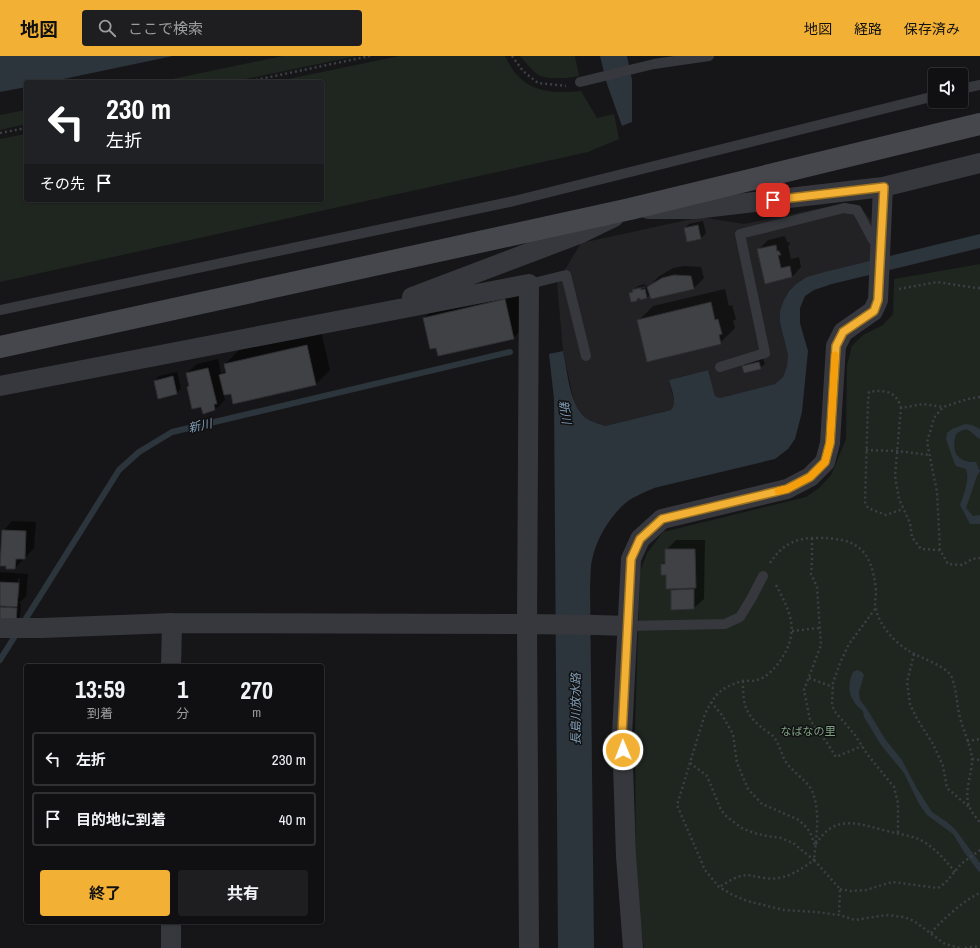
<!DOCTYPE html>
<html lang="ja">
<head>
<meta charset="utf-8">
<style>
	:root { --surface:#101012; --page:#1e1e20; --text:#f1f3f6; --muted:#9c9d9f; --line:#303032; --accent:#f2b134 }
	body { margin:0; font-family:"Archivo Narrow","Noto Sans JP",sans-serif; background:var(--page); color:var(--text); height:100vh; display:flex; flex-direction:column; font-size:15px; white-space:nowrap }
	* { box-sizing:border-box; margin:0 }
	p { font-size:13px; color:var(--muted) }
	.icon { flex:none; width:22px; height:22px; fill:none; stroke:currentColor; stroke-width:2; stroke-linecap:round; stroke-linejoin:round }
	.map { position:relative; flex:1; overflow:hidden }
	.details { position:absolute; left:24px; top:608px; width:300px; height:260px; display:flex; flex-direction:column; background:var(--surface); border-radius:4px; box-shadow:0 1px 3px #0004,0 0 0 1px var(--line) }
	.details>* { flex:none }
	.top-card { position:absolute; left:24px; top:24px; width:300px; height:122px; border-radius:4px; box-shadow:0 1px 3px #0004,0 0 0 1px var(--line); background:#202124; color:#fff; overflow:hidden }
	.controls { position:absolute; left:928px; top:12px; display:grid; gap:8px }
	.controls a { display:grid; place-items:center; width:40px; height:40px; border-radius:4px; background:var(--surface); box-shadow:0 1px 3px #0004,0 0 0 1px var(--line); font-size:20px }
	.pin { position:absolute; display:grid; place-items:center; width:34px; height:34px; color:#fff; margin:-17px; border-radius:8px; box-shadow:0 2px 6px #0006 }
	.me { position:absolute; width:44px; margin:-22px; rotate:359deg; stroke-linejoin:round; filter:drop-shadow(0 0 3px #0008) }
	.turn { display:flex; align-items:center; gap:14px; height:84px; padding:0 16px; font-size:18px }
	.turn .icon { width:52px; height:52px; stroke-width:2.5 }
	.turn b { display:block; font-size:28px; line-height:34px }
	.then { display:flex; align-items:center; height:38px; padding:0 16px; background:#0003; gap:8px; font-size:15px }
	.eta { display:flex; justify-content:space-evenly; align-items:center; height:68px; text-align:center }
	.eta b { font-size:24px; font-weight:700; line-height:28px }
	.action { display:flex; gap:8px; margin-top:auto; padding:8px 16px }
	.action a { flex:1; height:46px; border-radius:4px; background:var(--accent); color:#111; font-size:16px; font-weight:700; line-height:46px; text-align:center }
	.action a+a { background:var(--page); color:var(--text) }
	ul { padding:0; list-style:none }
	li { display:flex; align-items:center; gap:12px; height:54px; margin:0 8px 6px; padding:0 8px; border:2px solid var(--line); border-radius:4px }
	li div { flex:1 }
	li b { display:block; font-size:15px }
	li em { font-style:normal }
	header { display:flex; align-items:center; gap:24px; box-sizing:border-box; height:56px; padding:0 20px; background:var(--accent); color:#111 }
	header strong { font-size:19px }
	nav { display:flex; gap:22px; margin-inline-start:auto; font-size:14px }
	.search { width:280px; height:36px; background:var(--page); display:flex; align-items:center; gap:10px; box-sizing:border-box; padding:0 14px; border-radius:4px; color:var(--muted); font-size:15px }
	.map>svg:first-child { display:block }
	.built { fill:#222225 }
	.green { fill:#1e261f }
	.water { fill:#2c353c }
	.shadow { fill:#0007; fill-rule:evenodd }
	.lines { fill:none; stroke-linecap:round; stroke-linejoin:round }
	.stream { stroke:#2c353c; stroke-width:6 }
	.building { fill:#404145; stroke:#303034 }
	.path { stroke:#3d3f44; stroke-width:2.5; stroke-dasharray:2 3; stroke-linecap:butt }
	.lane { stroke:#37383d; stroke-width:10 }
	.street { stroke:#37383d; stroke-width:20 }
	.secondary { stroke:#45474d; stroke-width:22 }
	.route-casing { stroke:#9d7322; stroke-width:10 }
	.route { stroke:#f2b134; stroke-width:7 }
	.slow { stroke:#f59e0b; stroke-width:7 }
	.labels { text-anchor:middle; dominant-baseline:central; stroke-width:3; stroke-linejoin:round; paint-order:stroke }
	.park-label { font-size:11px; fill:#7fa381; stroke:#111113 }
	.water-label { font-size:12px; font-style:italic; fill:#7f9bb3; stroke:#111113 }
</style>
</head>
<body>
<header>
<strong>地図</strong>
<div class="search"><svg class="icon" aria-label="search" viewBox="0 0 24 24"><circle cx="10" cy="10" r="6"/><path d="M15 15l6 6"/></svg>ここで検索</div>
<nav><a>地図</a><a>経路</a><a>保存済み</a></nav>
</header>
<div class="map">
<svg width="980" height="892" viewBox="0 0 980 892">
	<rect width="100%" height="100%" fill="#161618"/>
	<path class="built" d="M846,147L860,151L871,164L873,204L828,215L796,228L789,235L784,244L780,267L788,299L787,310L783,321L775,328L720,342L715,340L707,314L669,324L675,348L674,352L671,354L605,370L596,367L587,363L580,357L574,345L563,295L557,227L581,187L701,161L744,168Z"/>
	<path class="green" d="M283,0H357L231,26H158Z
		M399,0H505C509,7 513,16 519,21C535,38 560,37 581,35L597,62L614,58L619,83L588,96L0,226V83L26,78V144H322V26H274Z
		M520,0H575L579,20C570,22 550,24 541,20C534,18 525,5 520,0Z
		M26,54V68L0,74V59Z
		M980,208V892H644L636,836L635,673L640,516L647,497L663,476L806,441L819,432L831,419L846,383L847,309L852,290L863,279L883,269L893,258L894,223Z"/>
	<path class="water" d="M0,0H173L49,26H26V31L0,36Z
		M600,0H627L632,24V66L622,70L607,28Z
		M980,178V192L832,228L814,234L805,240L800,252V267L808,295L802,356L795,383L788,393L775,403L654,432C643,437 630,442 622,450C608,464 596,484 592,504C590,512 591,522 590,531L594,892H558L554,343L549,298L563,295C567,313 569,341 580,356C585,364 596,367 605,370L671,354C678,348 671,332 669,324L708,314L715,340L720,342L775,328L783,321L787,310L788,299L780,267V255L784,244L789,235L796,228L807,221L828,215Z
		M965,368L972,369L980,373V383C969,377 970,368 956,378C951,395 956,407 976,406L980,415L977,420L966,452L973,460L980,459V468H970L960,449C964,438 970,424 966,413L956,410L954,406L946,383L947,377L952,373Z
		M857,614L862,616L864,619L859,636L860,644L867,653L885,683L902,704L916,731L932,756L947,766L955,773L980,807V815L979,816L964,796L953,778L927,759L919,748L904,717L881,689L864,661L863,655C849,644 846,632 853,616Z"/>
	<path class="shadow" d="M703,165L706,177L701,182L688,185L685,172L689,168Z
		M785,180L787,186H789L790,188L788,190L791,203L799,201L801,211L792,221L766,227L758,194L768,184Z
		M684,210L701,211L704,222L694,232L651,242L650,238L647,242L640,241L637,244L630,237L634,233L632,235L646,232L645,230L651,229L658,221L673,212Z
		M645,228V230L635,232L638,230Z
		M519,229L528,267L513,282L424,262L438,248Z
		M725,233L729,250L732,249L736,263L733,265L735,272L720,287L638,265L653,250Z
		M321,275L330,314L316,328L225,338L224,339L225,344L215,354L203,356L202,350L190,329L187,317L197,308L218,303L221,318L226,314L225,308L239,294Z
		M763,302L765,308L760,312L743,310L748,305Z
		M177,316L181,333L176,337L155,325L159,320Z
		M12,465L36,466L34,492L15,512L3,475Z
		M676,484H705L704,543L694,552L672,534L674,531L662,508L666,504V494Z
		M0,516L28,518L26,540L19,547L21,548L20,561L16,565L0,564ZM18,522H20L19,541H17Z"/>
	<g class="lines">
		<path class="stream" d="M0,604L119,414L139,396L172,376L510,296"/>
	</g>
	<path class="building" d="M698,169L701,183L687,186L684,172Z
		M776,189L777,195H779L781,199H778L781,212L790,210L792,221L765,228L757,193Z
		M674,219L691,220L694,233L651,243L647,231L662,222Z
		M641,232V234L645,233L647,242L640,244V242L637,243V245L631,246L629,237L633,236L632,234Z
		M505,243L514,283L438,300L436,292L430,293L423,262Z
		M711,246L715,264L718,263L722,278L719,279L721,288L647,306L637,264Z
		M307,289L316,329L233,348L231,338L224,339L219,319L226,317L224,308Z
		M759,306L761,313L744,317L742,310Z
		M208,312L217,348H214L215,354L203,358L201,351L192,353L187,331L189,330L186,317Z
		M173,320L177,338L158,343L154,325Z
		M2,474L26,475L25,503H16L15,513H6V510H0Z
		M665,493H695L696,532L666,533V519H661V508H665Z
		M0,526L19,527L17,551L0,550Z
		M694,533V553L671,554V534Z
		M0,551L17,552L16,566L0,565Z"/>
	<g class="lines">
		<path class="path" d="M512,0L523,15L538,27L566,30
			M246,26L370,0
			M0,77L26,72
			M899,233L937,226L977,232H980
			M980,341L968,343L943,351L934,362L927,386L937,436L940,494L948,508L962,509L972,503L980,502
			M901,352C900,349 899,345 897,343C891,334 878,334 869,336L868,346L865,446L868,452L886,459L903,453
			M866,394L897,395L929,399
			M812,482V506L811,518L817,531L821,589L804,634L810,664L827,687L836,701L862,690
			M940,494L921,493L912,481L910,467L899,443L895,420L901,352L923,348L943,351
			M770,507C781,490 794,482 815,482C857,481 872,493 876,535C876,541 874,548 876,553C878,563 884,572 891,580C895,585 903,591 909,595C920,602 948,610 952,622C957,636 956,644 959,657C962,673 971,688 972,704C972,719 963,737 970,752C972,757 977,762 980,767
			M776,529C791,557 800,576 780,605C775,612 766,622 757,624C752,626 746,624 742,625C720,632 715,638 705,658L677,749L705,814L719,831L733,839L747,845L784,854L816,856L839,859L855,864L886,859L904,861L914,865L945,888L960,892
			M875,553L849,588L840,607L833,627L832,650L836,657L855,679L867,698L894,731L898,747V778
			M792,575L819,572
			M914,598L907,626L910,648L917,663L933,688L943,710L947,732L969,751
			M809,622L833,631
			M743,625C743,646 744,657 761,671C764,674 770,677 773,680C781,689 781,703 791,712C799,721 811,728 814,740C820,761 816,783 814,804L840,833L839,859
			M711,646L722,659L733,678L737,707L748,733L762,748L799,764L805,770L810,776L815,789
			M967,685L980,683
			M972,703L980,704
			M690,707L707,720L721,754L727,761L742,772L754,777L767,780L781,782L793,787L814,804C799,815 784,825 765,822C755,821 748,817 738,821C731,823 725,828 719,831
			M816,788C835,757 859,768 887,775C900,779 913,779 924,786C937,794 946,805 955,816
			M840,833L850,835L866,834L892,826L938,832L946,826L961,808L980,794
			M931,877C941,865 965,843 980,837
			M965,892L980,890"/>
		<path class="lane" d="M580,26L654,8L709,0
			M961,33L980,29
			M529,228L566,219L586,300
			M0,254L514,145L935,40
			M720,311L765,297L740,178L844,152L857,154L873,184H882
			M627,570L725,568L740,561L751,543L763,520"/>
		<path class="street" d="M648,153H695L883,131L980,107
			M412,241L579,178L614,161
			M0,330L529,228L527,568L529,892
			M0,572H42L172,567L527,568L596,569L627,570
			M171,610L172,567
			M171,892V866
			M633,892L626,800L622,679L631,503L640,483L662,463L787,433L810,421L825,406L830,387L836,290L843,276L873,255L878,244L883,131"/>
		<path class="secondary" d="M0,291L630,153L980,68"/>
	</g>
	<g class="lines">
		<defs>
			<path id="route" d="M623,694L622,679L631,503L640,483L662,463L787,433L810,421L825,406L830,387L836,290L843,276L874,255L878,244L884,131L773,144"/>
		</defs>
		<use href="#route" class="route-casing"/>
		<use href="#route" class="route"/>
		<path class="slow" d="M778,435L787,433L810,421L825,406L830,387L835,299"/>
	</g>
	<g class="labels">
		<g class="park-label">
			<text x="808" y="675">なばなの里</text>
		</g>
		<g class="water-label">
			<text transform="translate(565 356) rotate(82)">新川</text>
			<text transform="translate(200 370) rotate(-13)">新川</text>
			<text transform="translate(576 653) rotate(-90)">長島川放水路</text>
		</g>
	</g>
</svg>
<div class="controls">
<a><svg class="icon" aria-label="sound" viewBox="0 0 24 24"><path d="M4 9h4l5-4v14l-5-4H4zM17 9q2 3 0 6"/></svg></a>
</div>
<div class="pin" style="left:773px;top:144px;background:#d93025"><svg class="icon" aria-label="arrive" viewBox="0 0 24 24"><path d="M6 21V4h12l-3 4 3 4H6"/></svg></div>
<svg class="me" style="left:623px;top:694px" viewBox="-20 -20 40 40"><circle r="17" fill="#f2b134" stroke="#fff" stroke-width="3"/><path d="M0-11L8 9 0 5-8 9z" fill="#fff"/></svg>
<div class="top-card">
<div class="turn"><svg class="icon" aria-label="left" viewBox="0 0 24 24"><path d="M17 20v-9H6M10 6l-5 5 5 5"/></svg><div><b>230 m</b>左折</div></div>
<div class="then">その先<svg class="icon" aria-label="arrive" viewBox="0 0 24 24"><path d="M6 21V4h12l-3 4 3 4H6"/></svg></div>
</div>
<section class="details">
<div class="eta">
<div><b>13:59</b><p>到着</p></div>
<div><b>1</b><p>分</p></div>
<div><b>270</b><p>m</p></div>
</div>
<ul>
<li><svg class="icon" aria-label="left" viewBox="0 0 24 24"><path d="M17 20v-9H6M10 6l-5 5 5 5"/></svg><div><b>左折</b></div><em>230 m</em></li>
<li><svg class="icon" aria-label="arrive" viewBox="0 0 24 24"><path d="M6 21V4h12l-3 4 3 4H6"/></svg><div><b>目的地に到着</b></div><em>40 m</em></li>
</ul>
<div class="action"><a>終了</a><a>共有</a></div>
</section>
</div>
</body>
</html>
